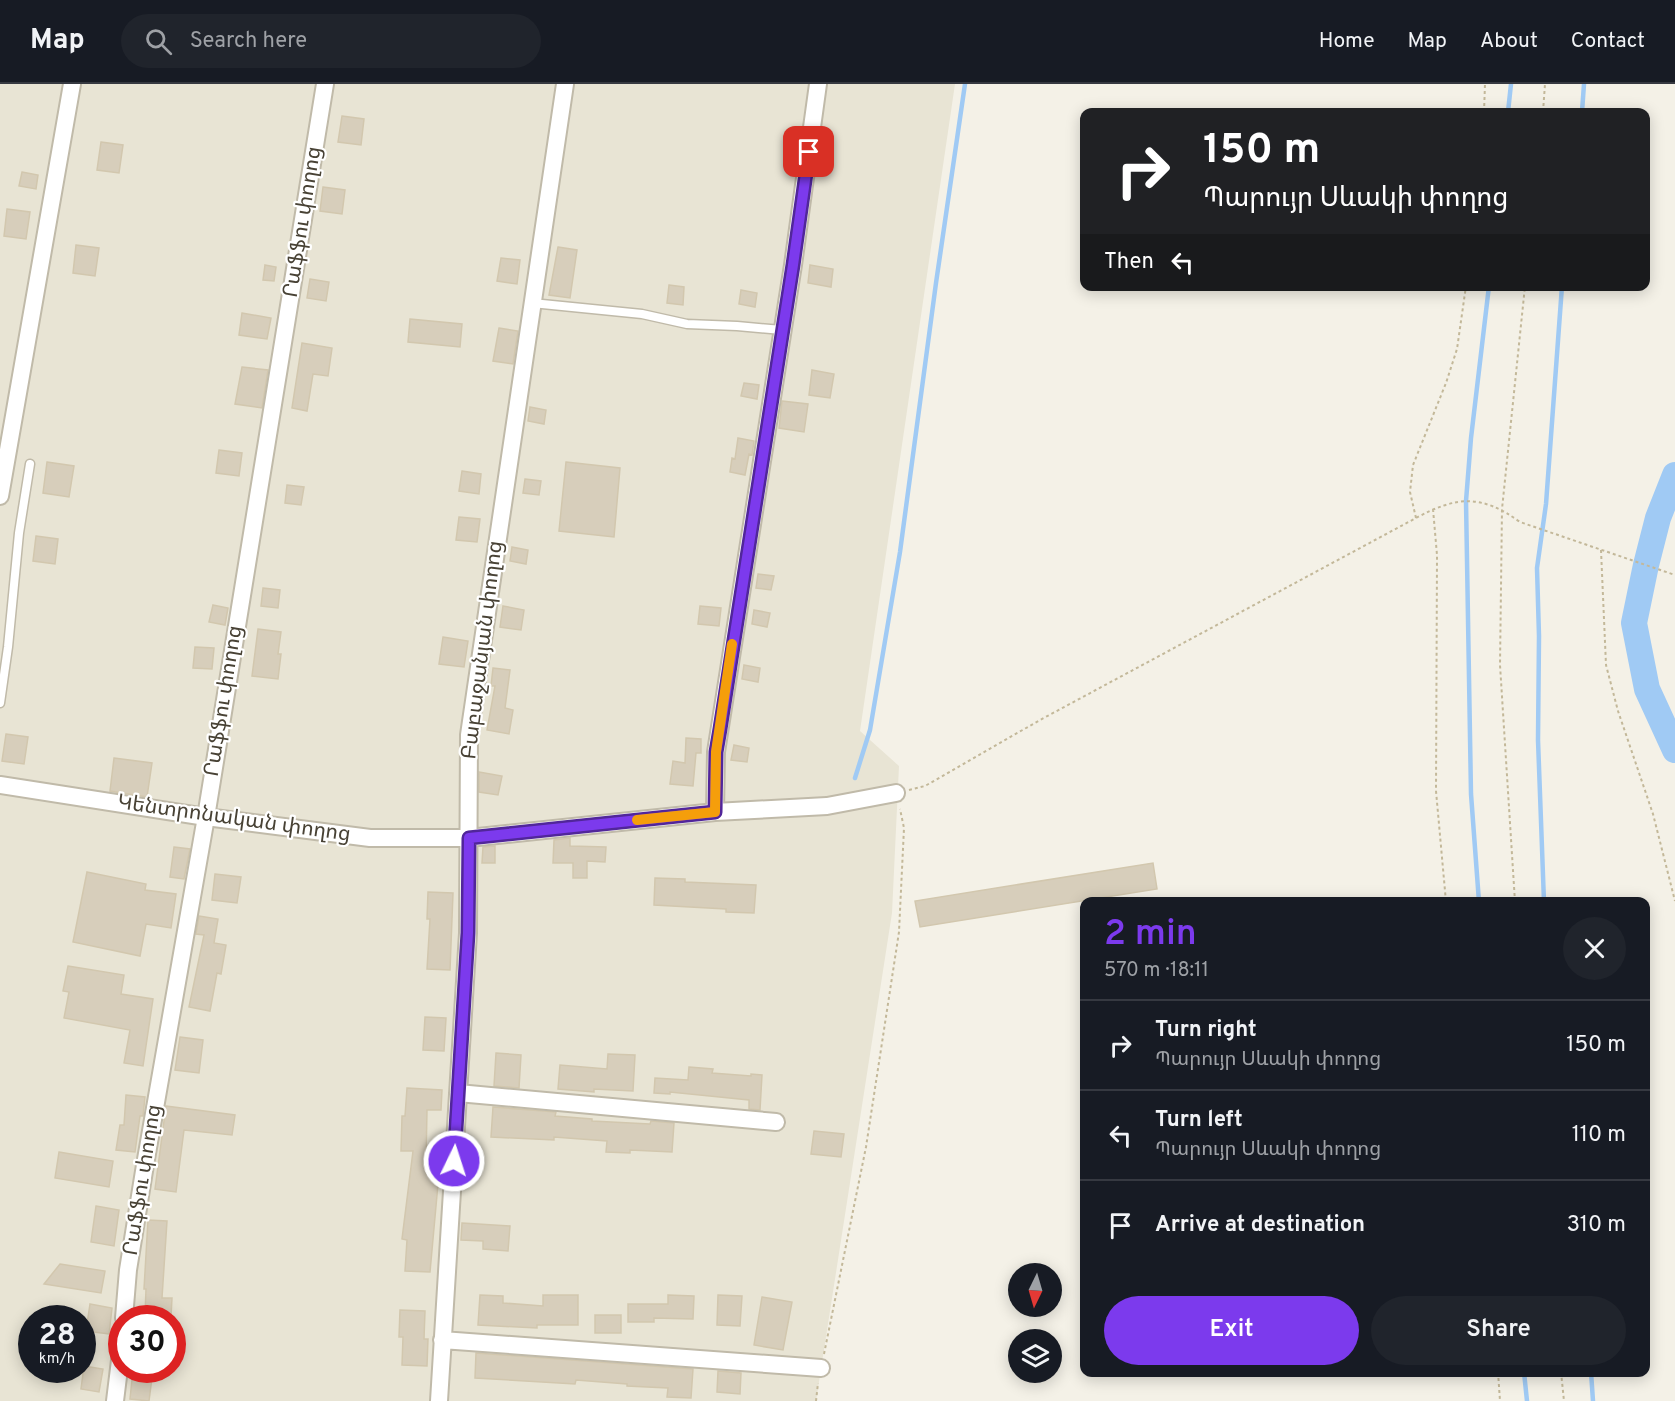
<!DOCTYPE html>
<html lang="en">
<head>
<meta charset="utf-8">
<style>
	:root { --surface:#171b24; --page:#20242c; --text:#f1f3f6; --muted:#9ea1a6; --line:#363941; --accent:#7c3aed }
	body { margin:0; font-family:Overpass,"Noto Sans Armenian",sans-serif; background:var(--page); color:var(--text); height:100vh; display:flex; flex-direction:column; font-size:22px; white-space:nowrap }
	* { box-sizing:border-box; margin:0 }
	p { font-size:20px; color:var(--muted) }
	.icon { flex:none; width:33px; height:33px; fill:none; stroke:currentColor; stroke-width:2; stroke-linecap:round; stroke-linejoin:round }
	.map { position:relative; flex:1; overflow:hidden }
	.sheet { position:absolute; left:1080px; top:813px; width:570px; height:480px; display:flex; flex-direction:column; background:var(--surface); border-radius:12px; box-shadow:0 3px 15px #0003 }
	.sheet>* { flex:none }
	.guide { position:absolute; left:1080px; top:24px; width:570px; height:183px; border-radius:12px; box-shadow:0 3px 15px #0003; background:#202124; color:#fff; overflow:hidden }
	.needle { width:39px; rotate:185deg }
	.controls { position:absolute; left:1008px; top:1179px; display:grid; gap:12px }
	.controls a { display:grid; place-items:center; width:54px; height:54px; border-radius:50%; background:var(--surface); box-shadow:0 3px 15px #0003; font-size:30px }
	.speed { position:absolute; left:18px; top:1221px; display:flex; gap:12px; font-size:30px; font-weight:700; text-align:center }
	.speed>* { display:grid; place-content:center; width:78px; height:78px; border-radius:50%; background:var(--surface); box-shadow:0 3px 15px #0003; line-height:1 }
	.speed small { font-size:15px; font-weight:400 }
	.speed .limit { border:9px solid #d22; background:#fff; color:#111 }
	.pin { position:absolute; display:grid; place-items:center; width:51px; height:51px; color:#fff; margin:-26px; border-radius:12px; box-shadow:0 3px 9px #0006 }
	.me { position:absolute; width:66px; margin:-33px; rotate:4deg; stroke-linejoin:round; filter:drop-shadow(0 0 4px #0008) }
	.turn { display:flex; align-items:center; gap:21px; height:126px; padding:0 24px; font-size:27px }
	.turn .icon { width:78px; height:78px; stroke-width:2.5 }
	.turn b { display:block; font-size:42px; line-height:51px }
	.then { display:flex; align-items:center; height:57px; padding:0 24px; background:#0003; gap:12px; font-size:22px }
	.round { display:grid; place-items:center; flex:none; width:63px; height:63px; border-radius:32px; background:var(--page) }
	.headline { display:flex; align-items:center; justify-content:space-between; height:102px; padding:0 24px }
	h1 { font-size:36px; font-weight:600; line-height:45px; color:var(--accent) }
	.primary-button { display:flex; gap:12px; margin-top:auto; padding:12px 24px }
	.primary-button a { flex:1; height:69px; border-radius:36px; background:var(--accent); color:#fff; font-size:24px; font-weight:600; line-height:69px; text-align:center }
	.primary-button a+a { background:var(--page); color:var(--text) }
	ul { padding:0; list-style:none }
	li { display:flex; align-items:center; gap:18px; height:90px; padding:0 24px; border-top:2px solid var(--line) }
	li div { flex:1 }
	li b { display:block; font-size:22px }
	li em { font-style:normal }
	header { display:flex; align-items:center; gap:36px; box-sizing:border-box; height:84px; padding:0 30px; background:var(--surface); border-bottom:2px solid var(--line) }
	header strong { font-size:28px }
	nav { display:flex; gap:33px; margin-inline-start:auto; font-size:21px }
	.search { width:420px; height:54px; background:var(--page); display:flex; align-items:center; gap:15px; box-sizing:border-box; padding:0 21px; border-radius:33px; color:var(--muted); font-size:22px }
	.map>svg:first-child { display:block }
	.residential { fill:#e8e4d4; fill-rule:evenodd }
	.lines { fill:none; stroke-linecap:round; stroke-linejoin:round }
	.stream { stroke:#a0caf4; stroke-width:4.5 }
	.river { stroke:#a0caf4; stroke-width:26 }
	.building { fill:#d7cebb; stroke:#d2c7ae; stroke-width:1.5 }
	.service-casing { stroke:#c0baa9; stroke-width:11 }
	.minor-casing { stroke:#c0baa9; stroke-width:20 }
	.path { stroke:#c3b899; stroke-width:2; stroke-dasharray:3 3; stroke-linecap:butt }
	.service { stroke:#fff; stroke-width:8 }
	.minor { stroke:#fff; stroke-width:16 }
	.route-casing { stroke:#51269a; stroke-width:15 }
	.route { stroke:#7c3aed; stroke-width:10 }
	.slow { stroke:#f59e0b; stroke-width:10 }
	.labels { text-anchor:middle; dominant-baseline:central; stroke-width:4.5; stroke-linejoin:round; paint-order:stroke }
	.street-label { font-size:21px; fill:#484235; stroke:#fff }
</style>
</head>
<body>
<header>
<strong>Map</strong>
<div class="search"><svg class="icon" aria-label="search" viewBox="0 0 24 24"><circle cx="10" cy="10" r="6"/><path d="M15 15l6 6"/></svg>Search here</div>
<nav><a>Home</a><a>Map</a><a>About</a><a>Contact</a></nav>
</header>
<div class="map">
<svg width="1675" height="1317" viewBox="0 0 1675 1317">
	<rect width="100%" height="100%" fill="#f4f1e7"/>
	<path class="residential" d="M0,0H955L860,647L899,682L892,829L816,1317H0ZM32,1234H82V1286H32ZM122,1234H172V1286H122Z"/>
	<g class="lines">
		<path class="stream" d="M1508,28L1511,0
			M1582,28L1584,0
			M855,694L870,646L900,468L936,199L965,0
			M1479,818L1471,710L1466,417L1471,354L1489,202
			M1544,818L1538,656L1539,552L1537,484L1546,420L1562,202
			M1524,1288L1527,1317
			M1591,1288L1593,1317"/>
		<path class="river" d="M1675,391L1658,434L1646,481L1634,539L1647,605L1675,666"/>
	</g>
	<path class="building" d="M342,32L364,35L361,61L338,58Z
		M101,58L123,61L119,89L97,86Z
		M22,88L38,91L36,105L19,102Z
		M323,103L345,106L342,130L320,127Z
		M7,125L30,128L26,155L4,152Z
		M76,161L99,164L95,192L73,189Z
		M558,163L577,166L570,214L549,211Z
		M501,174L520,176L517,200L497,197Z
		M265,181L276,183L274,197L263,196Z
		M810,181L833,185L831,203L808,199Z
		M310,195L329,198L326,217L307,214Z
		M669,201L684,203L683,221L667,219Z
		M741,206L757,209L755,223L739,220Z
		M242,229L271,234L267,255L239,251Z
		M410,235L462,240L460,263L408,258Z
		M499,244L518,247L513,280L493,277Z
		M302,259L332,264L328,292L313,290L307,327L292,324Z
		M242,283L268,286L262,324L235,320Z
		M812,286L834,290L830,314L809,311Z
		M744,299L759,301L757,315L741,312Z
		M782,317L808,320L804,348L779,344Z
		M530,323L546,326L544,340L528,337Z
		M738,354L754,357L752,371L749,370L745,391L730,388L732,374L735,375Z
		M219,366L242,369L239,392L216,389Z
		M47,378L74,382L69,413L43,409Z
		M566,378L620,384L614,453L559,447Z
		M462,387L481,390L479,410L459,407Z
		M525,395L541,397L539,411L523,409Z
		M287,401L304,403L301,421L285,419Z
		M459,433L480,435L477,458L456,456Z
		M36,452L58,455L55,480L33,477Z
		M512,463L528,466L526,480L510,477Z
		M758,490L774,492L771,506L756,504Z
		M263,504L280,506L278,524L261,522Z
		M213,521L228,524L225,541L209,538Z
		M503,522L524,526L521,546L500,543Z
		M700,522L721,524L719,542L698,540Z
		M754,526L770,529L767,543L752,540Z
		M258,545L281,548L278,570H281L278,595L252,592Z
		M443,553L468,557L464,583L439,580Z
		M195,563L214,564L212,585L193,584Z
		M744,581L760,584L758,598L742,595Z
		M493,584L510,586L505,624L513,626L509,650L487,646L495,602H491Z
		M6,650L28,653L24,680L2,677Z
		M686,654L701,655V669H696L693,702L670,700L673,677L685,679Z
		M734,661L749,664L747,678L731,676Z
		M114,674L152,679L147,713L110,707Z
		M479,688L502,692L498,711L479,708Z
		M570,754V762L606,763L605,778L587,777V794H573V779H553L554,756Z
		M495,762V779H482L483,763Z
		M174,763L190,765L184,795L170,793Z
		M1153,779L1157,805L920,843L915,817Z
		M87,788L146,800L145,806L176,810L171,844L146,840L140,872L73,858Z
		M215,790L241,793L237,819L212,816Z
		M655,794L685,795V798L756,801L754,829L726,828V825L654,821Z
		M428,808L453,809L450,886L427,885L430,835H427Z
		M199,832L218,835L214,859L226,861L221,890L217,889L210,927L189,923L204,851L196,850Z
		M68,882L124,891L121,910L153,915L143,982L124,979L130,946L64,934L69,908L63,907Z
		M425,933L446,934L444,967L423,966Z
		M180,953L203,956L199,989L175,986Z
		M496,969L521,971L519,1004L494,1002Z
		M608,970L635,971L633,1007L594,1005V1008L558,1005L560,981L607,985Z
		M689,983L713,985L712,989L751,992V990L762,991L760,1026L749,1025V1016L670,1008V1010L654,1009L655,994L688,996Z
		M407,1004L442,1006L441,1026H427L426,1077L440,1078L430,1188L405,1187L407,1156L402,1155L413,1067H401L402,1032H405Z
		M126,1011L145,1013L143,1032H140L135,1068L116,1066L120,1041H124Z
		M166,1022L235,1031L232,1051L184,1046L176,1108L155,1105Z
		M493,1023L556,1028L555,1032L592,1035V1037L650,1040L651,1037L674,1039L672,1068L630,1066V1069L606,1068L607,1057L554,1053V1056L491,1053Z
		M814,1047L844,1050L841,1073L811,1070Z
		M59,1068L113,1077L109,1103L55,1094Z
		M96,1122L119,1126L114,1162L91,1158Z
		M148,1136L167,1137L162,1214H172L171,1233L145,1231L146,1205H144Z
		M462,1139L510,1142L508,1167L483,1165V1157L461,1156Z
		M60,1180L105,1187L101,1209L44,1200Z
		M480,1211L503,1212V1219L543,1222V1211H578V1241H537V1244L478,1241Z
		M668,1211L694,1212L693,1235L654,1234V1238H628V1220H668Z
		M718,1211L742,1212L740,1242L717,1241Z
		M762,1213L792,1218L783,1266L754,1261Z
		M90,1220L112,1224L109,1250L86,1247Z
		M400,1226L425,1227L424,1255H428L427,1282L402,1281L403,1253H399Z
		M595,1231H621V1249H595Z
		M476,1269L693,1285L691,1314L667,1313L668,1304L627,1302V1300L576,1296L575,1300L475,1294Z
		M84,1282L103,1285L99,1308L81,1305Z
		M133,1286H153L149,1317L130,1315Z
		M718,1287L741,1289L740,1310L717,1308Z"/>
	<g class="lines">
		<defs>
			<path id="service" d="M532,219L642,230L687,240L737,242L782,246
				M0,619L8,563L19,449L30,380"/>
			<path id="minor" d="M0,412L72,0
				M0,701L206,733L370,754H469L715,728L827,722L896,709
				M715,728L716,668L793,181L818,0
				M458,1009L776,1038
				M124,1234L128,1186L145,1081L206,733L325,0
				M442,1256L821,1284
				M115,1317L122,1260
				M439,1317L468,849L469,651L565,0"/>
		</defs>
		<use href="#service" class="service-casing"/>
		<use href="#minor" class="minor-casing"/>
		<path class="path" d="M1484,28L1485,0
			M1543,28L1545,0
			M1433,425L1437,471L1436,707L1446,818
			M1416,434L1410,408L1413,381L1446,299L1457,265L1466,202
			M1601,466L1606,581L1618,627L1653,730L1675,817
			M909,706L925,702L1040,636L1416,434C1457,412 1481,410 1520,438L1675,491
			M1515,818L1500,581L1502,425L1525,202
			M824,1270L866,1063L899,848L904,744L900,725
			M1498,1288L1500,1317
			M1561,1288L1564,1317
			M816,1317L818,1299"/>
		<use href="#service" class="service"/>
		<use href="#minor" class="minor"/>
	</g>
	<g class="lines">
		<defs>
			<path id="route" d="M454,1077L468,849L469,754L715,728L716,668L720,645L793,181L809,68"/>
		</defs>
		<use href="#route" class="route-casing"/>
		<use href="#route" class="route"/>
		<path class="slow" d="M637,736L715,728L716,668L732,560"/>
	</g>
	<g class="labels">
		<g class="street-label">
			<text transform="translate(303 138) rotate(-81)">Րաֆֆու փողոց</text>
			<text transform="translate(483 566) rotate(-83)">Բաբաջանյան փողոց</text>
			<text transform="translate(224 617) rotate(-81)">Րաֆֆու փողոց</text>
			<text transform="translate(234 735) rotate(8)">Կենտրոնական փողոց</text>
			<text transform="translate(143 1096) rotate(-81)">Րաֆֆու փողոց</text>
		</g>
	</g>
</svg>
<div class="controls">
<a><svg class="needle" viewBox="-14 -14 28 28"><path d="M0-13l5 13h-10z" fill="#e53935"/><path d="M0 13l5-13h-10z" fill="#9ea1a6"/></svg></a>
<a><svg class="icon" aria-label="layers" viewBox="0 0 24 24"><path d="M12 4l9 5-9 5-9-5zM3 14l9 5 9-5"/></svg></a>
</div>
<div class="speed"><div>28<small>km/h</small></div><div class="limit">30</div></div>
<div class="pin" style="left:809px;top:68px;background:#d93025"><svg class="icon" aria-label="arrive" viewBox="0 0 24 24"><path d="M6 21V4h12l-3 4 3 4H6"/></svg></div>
<svg class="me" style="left:454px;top:1077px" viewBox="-20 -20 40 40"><circle r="17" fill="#7c3aed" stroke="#fff" stroke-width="3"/><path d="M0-11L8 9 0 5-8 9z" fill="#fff"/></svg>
<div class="guide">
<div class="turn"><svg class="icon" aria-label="right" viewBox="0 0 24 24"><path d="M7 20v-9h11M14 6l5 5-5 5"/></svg><div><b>150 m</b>Պարույր Սևակի փողոց</div></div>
<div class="then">Then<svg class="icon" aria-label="left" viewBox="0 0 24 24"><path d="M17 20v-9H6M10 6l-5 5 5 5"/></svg></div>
</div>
<section class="sheet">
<div class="headline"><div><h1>2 min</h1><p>570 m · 18:11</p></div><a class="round"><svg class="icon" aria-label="close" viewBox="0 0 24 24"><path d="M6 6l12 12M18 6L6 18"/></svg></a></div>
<ul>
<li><svg class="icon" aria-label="right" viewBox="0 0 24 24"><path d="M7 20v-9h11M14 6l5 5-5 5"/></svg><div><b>Turn right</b><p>Պարույր Սևակի փողոց</p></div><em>150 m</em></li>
<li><svg class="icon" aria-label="left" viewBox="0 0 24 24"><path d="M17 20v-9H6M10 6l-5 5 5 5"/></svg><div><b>Turn left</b><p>Պարույր Սևակի փողոց</p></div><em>110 m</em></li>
<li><svg class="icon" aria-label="arrive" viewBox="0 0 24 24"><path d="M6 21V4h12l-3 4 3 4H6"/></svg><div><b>Arrive at destination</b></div><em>310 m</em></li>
</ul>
<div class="primary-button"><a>Exit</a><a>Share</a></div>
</section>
</div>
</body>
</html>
